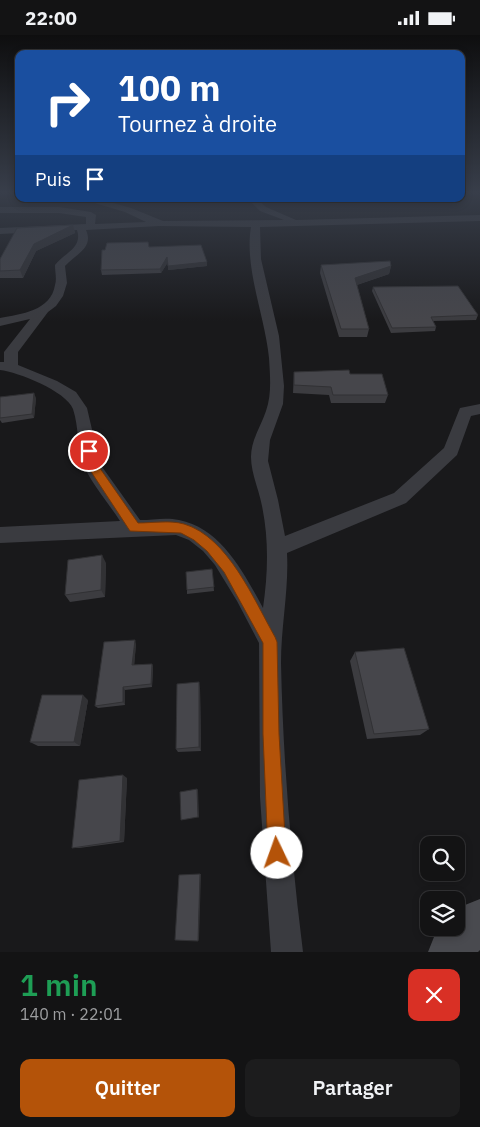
<!DOCTYPE html>
<html lang="fr">
<head>
<meta charset="utf-8">
<style>
	:root { --surface:#131314; --page:#1c1c1d; --text:#f1f3f6; --muted:#9d9ea0; --line:#323234; --accent:#b45309 }
	body { margin:0; font-family:"IBM Plex Sans",sans-serif; background:var(--page); color:var(--text); height:100vh; display:flex; flex-direction:column; font-size:19px; white-space:nowrap }
	* { box-sizing:border-box; margin:0 }
	p { font-size:16px; color:var(--muted) }
	.icon { flex:none; width:28px; height:28px; fill:none; stroke:currentColor; stroke-width:2; stroke-linecap:round; stroke-linejoin:round }
	.map { position:relative; height:917px; overflow:hidden }
	.panel { display:flex; flex-direction:column; background:var(--surface); flex:1 }
	.panel>* { flex:none }
	.guide { position:absolute; left:15px; top:15px; width:450px; height:152px; border-radius:10px; box-shadow:0 2px 8px #0003,0 0 0 1px var(--line); background:#1a4fa0; color:#fff; overflow:hidden }
	.controls { position:absolute; left:420px; top:801px; display:grid; gap:10px }
	.controls a { display:grid; place-items:center; width:45px; height:45px; border-radius:10px; background:var(--surface); box-shadow:0 2px 8px #0003,0 0 0 1px var(--line); font-size:25px }
	.pin { position:absolute; display:grid; place-items:center; width:42px; height:42px; color:#fff; margin:-21px; border:2px solid #fff; border-radius:50%; box-shadow:0 1px 5px #0007 }
	.me { position:absolute; width:55px; margin:-28px; rotate:357deg; stroke-linejoin:round; filter:drop-shadow(0 0 4px #0008) }
	.turn { display:flex; align-items:center; gap:18px; height:105px; padding:0 20px; font-size:22px }
	.turn .icon { width:65px; height:65px; stroke-width:2.5 }
	.turn b { display:block; font-size:35px; line-height:42px }
	.then { display:flex; align-items:center; height:48px; padding:0 20px; background:#0003; gap:10px; font-size:19px }
	.round { display:grid; place-items:center; flex:none; width:52px; height:52px; border-radius:10px; background:var(--page) }
	.head { display:flex; align-items:center; justify-content:space-between; height:85px; padding:0 20px }
	h1 { font-size:30px; font-weight:600; line-height:38px; color:#1e9e55 }
	.button { display:flex; gap:10px; margin-top:auto; padding:10px 20px }
	.button a { flex:1; height:58px; border-radius:10px; background:var(--accent); color:#fff; font-size:20px; font-weight:600; line-height:58px; text-align:center }
	.button a+a { background:var(--page); color:var(--text) }
	.status { display:flex; justify-content:space-between; align-items:center; height:35px; padding:0 25px; background:var(--surface); direction:ltr }
	.status svg { height:14px; fill:currentColor }
	.map>svg:first-child { display:block }
	.lines { fill:none; stroke-linecap:round; stroke-linejoin:round }
	.street { fill:#3a3b40; fill-rule:evenodd }
	.secondary { fill:#494a4f; fill-rule:evenodd }
	.wall { fill:#3c3c40 }
	.shaded-wall { fill:#313134 }
	.building { fill:#46464b; stroke:#313134 }
	.route { fill:#b45309; stroke:#753606 }
</style>
</head>
<body>
<div class="status"><b>22:00</b><svg viewBox="0 0 49 12"><path d="M0 12V9h3v3zM5 12V6h3v6zM10 12V3h3v9zM15 12V0h3v12zM26 1h20v11H26zM47 4h2v5h-2z"/></svg></div>
<div class="map">
<svg width="480" height="917" viewBox="0 0 480 917">
	<rect width="100%" height="100%" fill="#19191b"/>
	<g class="lines">
		<path class="street" d="M87,164H99L131,173L163,186L284,185L260,176L248,164H257L266,172L296,185L480,180V186L260,192L261,224L279,301L284,351L283,369L270,405L268,426L278,465L285,501L394,458L444,413L460,373L480,369V379L471,381L457,420L406,468L287,518C289,554 281,591 281,628C283,725 291,821 303,917H271L260,762L259,608L237,566L215,530L203,516L189,505L176,500L0,508V492L120,486C109,469 92,449 84,431C77,413 79,392 73,374C66,356 18,337 0,335V327H4V317L30,284L0,291V283C21,279 51,276 55,250C57,244 55,237 55,230C64,218 83,213 77,195L0,199V193L86,189V182L59,178H0V172H59L91,177L96,180L95,189L146,187L125,177L88,166ZM159,191L251,192C244,233 265,281 269,323C270,340 272,359 266,376C261,391 251,405 251,422C251,438 259,455 262,471C269,505 268,538 263,573C244,538 221,493 179,485C166,482 153,485 140,485L100,429L87,373L76,357L57,346L18,330V317L48,277L56,271L63,261L67,248L65,231C76,219 94,213 86,195Z"/>
		<path class="secondary" d="M480,864V915L478,917H428L434,902L443,892H456V880L465,870Z"/>
	</g>
	<path class="wall" d="M73,190L75,198L36,216L23,243H0V224Z
		M149,212L207,231L168,235V227L161,238L102,240L101,235Z
		M321,230L391,231L389,239L357,250L369,294L367,302H339L320,238Z
		M373,252L478,280L476,285L433,286L436,292L435,296L391,298L372,256Z
		M294,337L350,339L388,360L385,368H331L329,360L293,358Z
		M0,362L36,363L34,383L2,388L0,385Z
		M106,528L105,562L70,567L65,560Z
		M212,534L214,556L187,559V555Z
		M136,609L134,630L152,629L153,632L152,652L125,655V670L98,673L95,671Z
		M355,617L429,694L420,700L367,704L350,626Z
		M200,653L201,716L178,717L176,714Z
		M88,665L80,711H38L30,707Z
		M127,743L124,807L79,813H72Z"/>
	<path class="shaded-wall" d="M73,190L75,198L36,216L23,243L20,235L34,209Z
		M167,222L168,227L161,238L160,234Z
		M207,227V231L168,235V231Z
		M391,231L389,239L353,251L355,243Z
		M34,358L36,363L34,383L32,379Z
		M102,520L106,528L105,562L101,555Z
		M135,605L136,609L134,633L132,630Z
		M152,629L153,632L152,652L151,649Z
		M199,647L200,653L201,716L199,712Z
		M123,652L125,655V670L123,667Z
		M83,660L88,665L80,711L74,707Z
		M123,740L127,743L124,807L120,806Z
		M197,754L198,755L199,783L198,782Z
		M200,839H201L199,904L198,906Z"/>
	<path class="building" d="M73,190L34,209L20,235L0,236V224L17,193Z
		M148,207L149,212L201,210L207,227L168,231L167,222L160,234L101,235L102,215H105L107,208Z
		M390,226L391,231L355,243L369,294H341L321,230Z
		M458,251L478,280L431,282L436,292L392,293L373,252Z
		M349,335L350,339H382L388,360H333L331,352L294,350V337Z
		M34,358L32,379L0,383V362Z
		M102,520L101,555L65,560L68,525Z
		M212,534L214,552L187,555L186,537Z
		M135,605L132,630L152,629L151,649L123,652V667L95,671L104,607Z
		M404,613L429,694L374,699L355,617Z
		M199,647V712L176,714L177,649Z
		M42,660H83L74,707H30Z
		M123,740L120,806L72,813L79,745Z
		M197,754L198,782L181,785L180,757Z
		M200,839L198,906L175,905L179,840Z"/>
	<linearGradient id="sky" x2="0" y2="1"><stop stop-color="#0e0e0f"/><stop offset="0.55" stop-color="#383e4a"/><stop offset="1" stop-color="#383e4a" stop-opacity="0"/></linearGradient>
	<rect width="480" height="286" fill="url(#sky)"/>
	<path class="route" d="M89,412L93,413L97,429L138,488C152,488 170,485 184,489C228,502 254,565 275,602L277,607L279,699L286,818L283,824L277,827L270,824L268,818L263,699V608L224,537L207,516L194,505L181,498L130,496L88,432L84,416Z"/>
</svg>
<div class="controls">
<a><svg class="icon" aria-label="search" viewBox="0 0 24 24"><circle cx="10" cy="10" r="6"/><path d="M15 15l6 6"/></svg></a>
<a><svg class="icon" aria-label="layers" viewBox="0 0 24 24"><path d="M12 4l9 5-9 5-9-5zM3 14l9 5 9-5"/></svg></a>
</div>
<div class="pin" style="left:89px;top:416px;background:#d93025"><svg class="icon" aria-label="arrive" viewBox="0 0 24 24"><path d="M6 21V4h12l-3 4 3 4H6"/></svg></div>
<svg class="me" style="left:277px;top:818px" viewBox="-20 -20 40 40"><circle r="19" fill="#fff"/><path d="M0-13L10 11 0 6-10 11z" fill="#b45309"/></svg>
<div class="guide">
<div class="turn"><svg class="icon" aria-label="right" viewBox="0 0 24 24"><path d="M7 20v-9h11M14 6l5 5-5 5"/></svg><div><b>100 m</b>Tournez à droite</div></div>
<div class="then">Puis<svg class="icon" aria-label="arrive" viewBox="0 0 24 24"><path d="M6 21V4h12l-3 4 3 4H6"/></svg></div>
</div>
</div>
<section class="panel">
<div class="head"><div><h1>1 min</h1><p>140 m · 22:01</p></div><a class="round" style="background:#d93025;color:#fff"><svg class="icon" aria-label="close" viewBox="0 0 24 24"><path d="M6 6l12 12M18 6L6 18"/></svg></a></div>
<div class="button"><a>Quitter</a><a>Partager</a></div>
</section>
</body>
</html>
